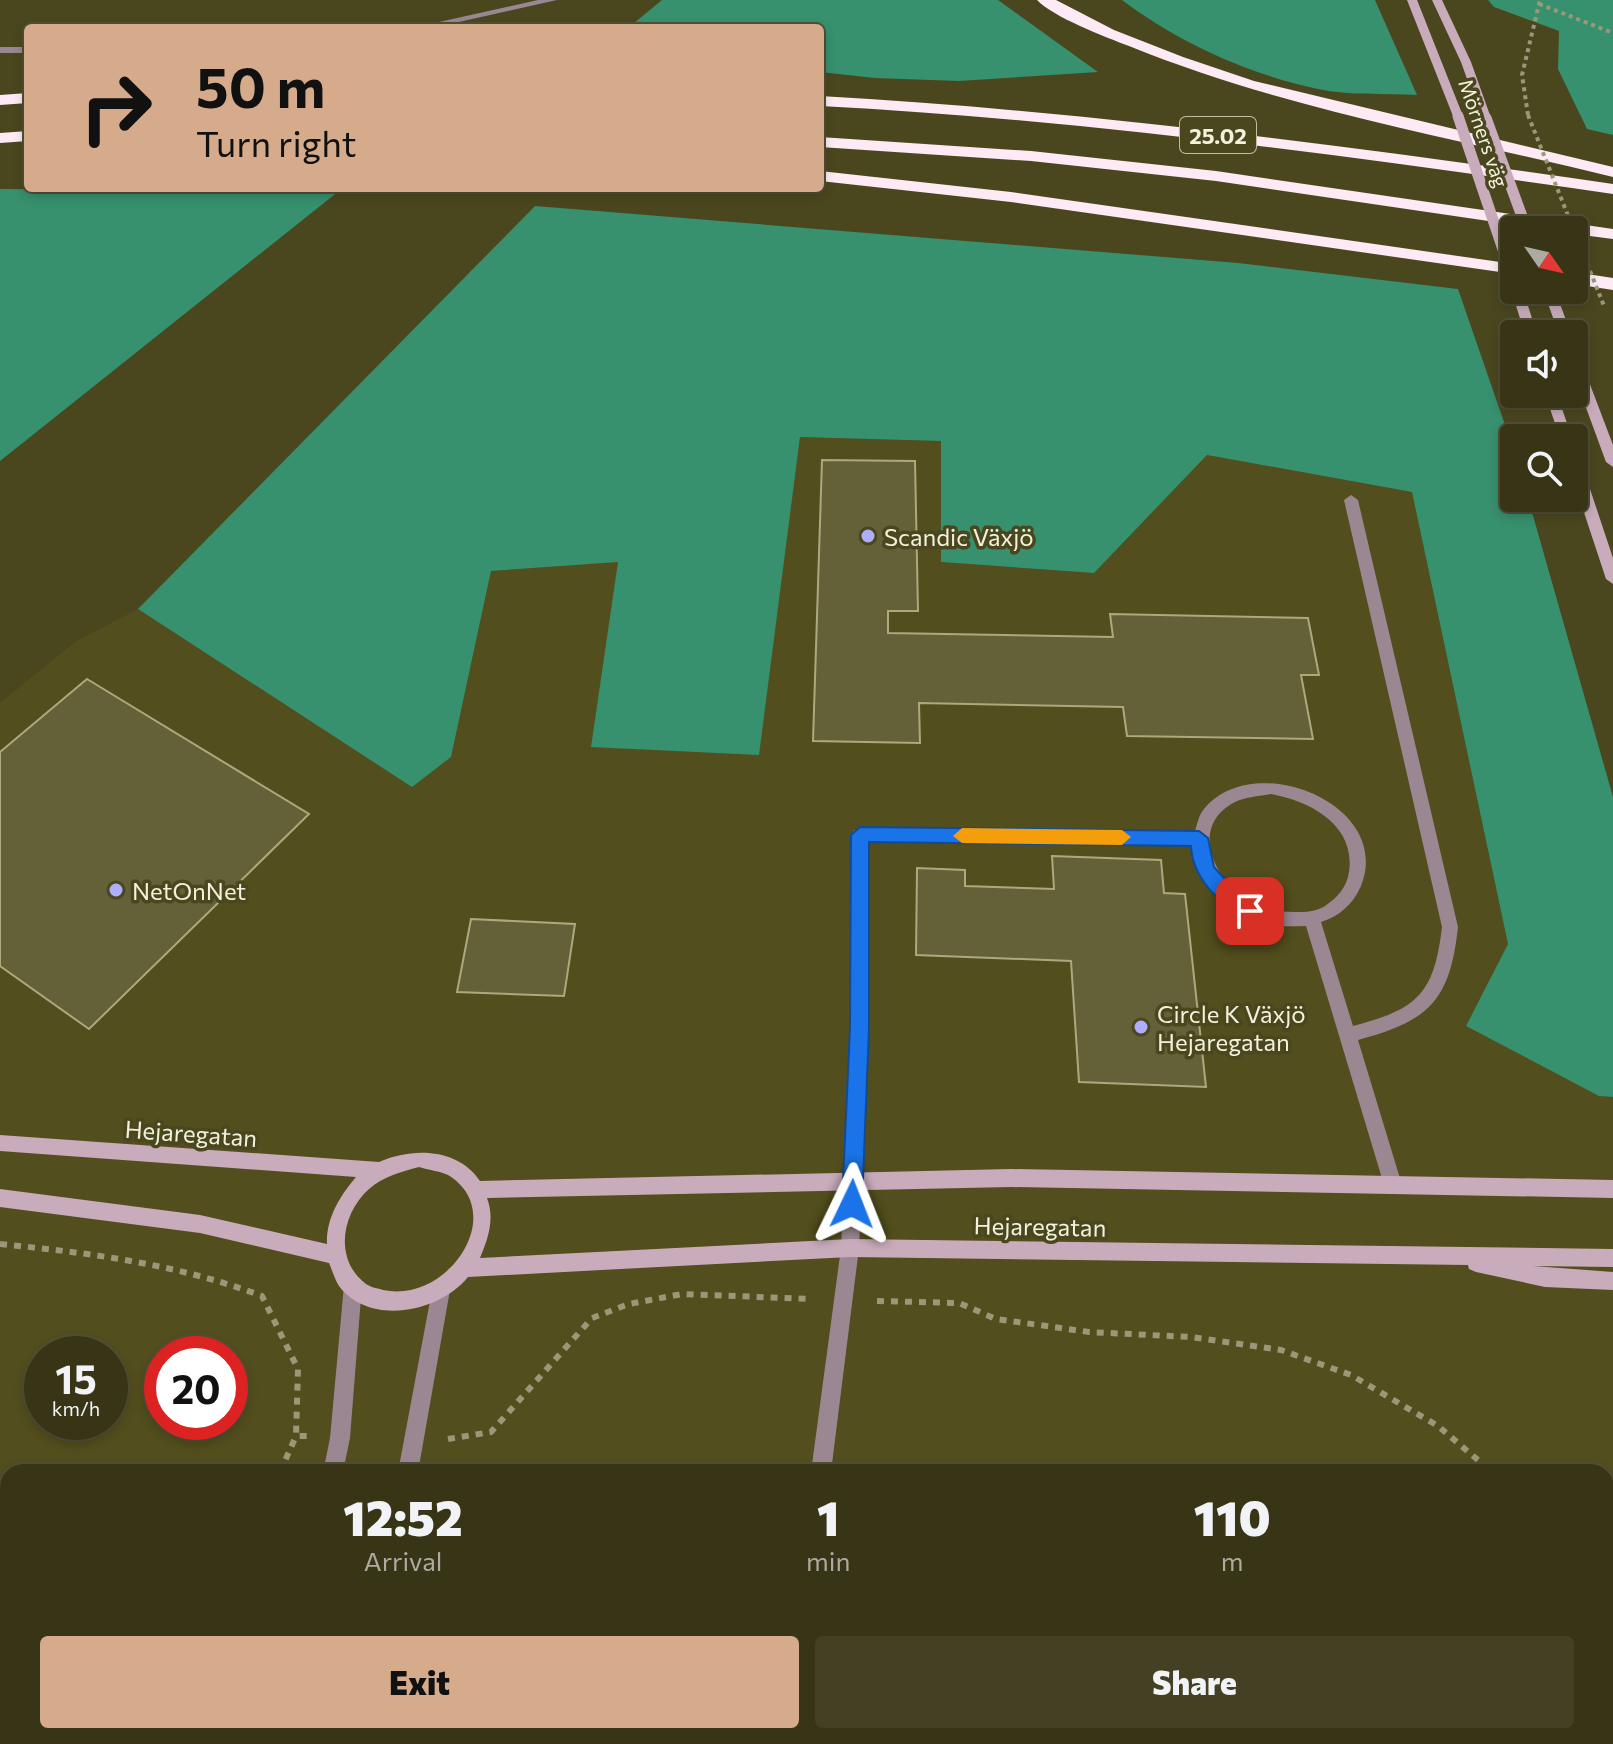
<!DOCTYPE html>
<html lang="en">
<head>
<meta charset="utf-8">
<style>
	:root { --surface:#383517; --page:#434024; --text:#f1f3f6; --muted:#ababa1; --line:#525036; --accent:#d6ab8b }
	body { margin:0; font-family:Commissioner,sans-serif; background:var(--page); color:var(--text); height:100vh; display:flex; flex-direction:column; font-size:30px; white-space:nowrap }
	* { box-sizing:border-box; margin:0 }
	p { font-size:26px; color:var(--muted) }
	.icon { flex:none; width:44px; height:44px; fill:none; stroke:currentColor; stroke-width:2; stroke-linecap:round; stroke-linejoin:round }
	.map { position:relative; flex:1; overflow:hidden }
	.drawer { position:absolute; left:0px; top:1464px; width:1614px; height:280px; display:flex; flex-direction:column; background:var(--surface); border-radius:24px 24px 0 0; box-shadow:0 4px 12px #0003,0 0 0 2px var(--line) }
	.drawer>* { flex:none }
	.top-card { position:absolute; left:24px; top:24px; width:800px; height:168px; border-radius:8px; box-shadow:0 4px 12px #0003,0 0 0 2px var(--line); background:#d6ab8b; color:#111; overflow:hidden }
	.needle { width:52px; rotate:124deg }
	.controls { position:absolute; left:1500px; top:216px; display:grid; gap:16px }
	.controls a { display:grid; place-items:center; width:88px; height:88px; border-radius:8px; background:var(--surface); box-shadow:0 4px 12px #0003,0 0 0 2px var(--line); font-size:40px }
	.speed { position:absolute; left:24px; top:1336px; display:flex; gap:16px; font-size:40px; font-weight:700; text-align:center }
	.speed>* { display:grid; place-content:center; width:104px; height:104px; border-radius:50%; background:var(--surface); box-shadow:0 4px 12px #0003,0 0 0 2px var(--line); line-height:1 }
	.speed small { font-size:20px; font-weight:400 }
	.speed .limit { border:12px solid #d22; background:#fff; color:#111 }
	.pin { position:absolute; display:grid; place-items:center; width:68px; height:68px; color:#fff; margin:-34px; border-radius:16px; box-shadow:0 4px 12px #0006 }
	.me { position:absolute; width:88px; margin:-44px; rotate:2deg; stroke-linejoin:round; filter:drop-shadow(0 0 6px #0008) }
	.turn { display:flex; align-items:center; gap:28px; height:168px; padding:0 40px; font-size:36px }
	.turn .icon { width:104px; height:104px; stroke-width:2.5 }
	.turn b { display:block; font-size:56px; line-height:68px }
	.eta { display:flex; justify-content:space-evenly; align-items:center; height:136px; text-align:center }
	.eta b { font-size:48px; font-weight:800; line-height:56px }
	.action { display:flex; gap:16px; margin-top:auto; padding:16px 40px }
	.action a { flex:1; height:92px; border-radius:8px; background:var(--accent); color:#111; font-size:32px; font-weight:800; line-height:92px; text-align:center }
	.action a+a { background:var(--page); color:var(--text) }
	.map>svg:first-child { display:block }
	.built { fill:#524e1d; fill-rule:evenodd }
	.forest { fill:#37906e }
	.building { fill:#646139; stroke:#aca97f; stroke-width:2 }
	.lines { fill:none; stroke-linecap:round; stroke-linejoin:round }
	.path-far1 { stroke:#9a9879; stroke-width:4; stroke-dasharray:4 4; stroke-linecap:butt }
	.path { stroke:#9a9879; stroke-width:6; stroke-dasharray:7 7; stroke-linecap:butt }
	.lane { fill:#9a8791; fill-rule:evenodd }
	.secondary { fill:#c9acbb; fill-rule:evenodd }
	.highway { fill:#fdeaf4; fill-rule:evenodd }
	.path-bridge { stroke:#9a9879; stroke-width:4; stroke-dasharray:4 4; stroke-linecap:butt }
	.secondary-bridge { stroke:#c9acbb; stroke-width:11 }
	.route { fill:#1a73e8; stroke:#114b97; stroke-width:2 }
	.slow { fill:#f59e0b }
	.poi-dot { fill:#b0aefa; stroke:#4a471f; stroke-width:3 }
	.labels { text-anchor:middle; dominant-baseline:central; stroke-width:7; stroke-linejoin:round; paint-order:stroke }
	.far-street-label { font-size:20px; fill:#f2f1db; stroke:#4a471f }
	.shield { fill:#4a471f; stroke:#c0bea3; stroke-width:2 }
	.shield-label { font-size:22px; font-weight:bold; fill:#f2f1db }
	.poi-label { font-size:24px; fill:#f2f1db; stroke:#4a471f; text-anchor:start }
	.street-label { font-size:24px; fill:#f2f1db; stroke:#4a471f }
</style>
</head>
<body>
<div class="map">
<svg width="1613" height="1744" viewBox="0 0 1613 1744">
	<rect width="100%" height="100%" fill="#4a471f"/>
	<path class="built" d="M800,437L941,441V562L1094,573L1207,455L1412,492L1508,944L1466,1026L1599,1095L1613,1097V1744H0V703L75,642L138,609L412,786L451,756L491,571L618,562L758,755ZM42,1354H110V1422H42ZM162,1354H230V1422H162ZM8,1472H1606V1736H8Z"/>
	<path class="forest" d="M662,0H998L1098,72L959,81L875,78L820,72V28H628Z
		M1122,0H1375L1417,95C1385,93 1349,96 1318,89C1248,74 1179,43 1122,0Z
		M1488,0H1613V135L1587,129L1558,69L1559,31L1494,7Z
		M0,189L339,191L0,461Z
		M535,206L1238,263L1458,289L1514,451V498H1528L1613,797V1097L1599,1096L1466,1026L1508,944L1412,492L1207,455L1094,573L941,562V441L800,437L759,755L591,747L618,562L491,571L451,757L412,787L138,609Z"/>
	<path class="building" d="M822,460L915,461L918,611H888V633L1113,637L1110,614L1308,618L1319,675H1301L1313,739L1127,736L1123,707L919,703L920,743L813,741Z
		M87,679L309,814L89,1029L0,966V752Z
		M1052,856L1161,860L1164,893L1185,894L1206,1087L1079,1082L1071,961L916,955L917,868L965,870V886L1054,889Z
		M471,919L575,924L564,996L457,992Z
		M1034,1736H1108L1107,1744H1064Z"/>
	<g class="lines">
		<path class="path-far1" d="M1539,4L1613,33
			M1528,115L1522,75L1540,0"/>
		<path class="path" d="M0,1244C90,1253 177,1264 262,1296L298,1369L296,1436H307
			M877,1301L959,1303L996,1319L1089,1332L1191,1337L1281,1350L1351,1375L1438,1426L1492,1472
			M448,1439L491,1432L592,1318L629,1304L682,1294L811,1299
			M280,1472L296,1436
			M1606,1560L1613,1565
			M137,1744L141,1736"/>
		<path class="lane" d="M538,0H557L432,28H412Z
			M0,47H28V53H0Z
			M1351,495L1358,500L1458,927C1450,1001 1429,1021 1358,1040L1402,1185L1399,1191L1393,1194L1387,1191L1384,1185L1306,926C1296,926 1284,927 1274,925C1233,919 1200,884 1194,844L868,842L869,1028L859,1248L831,1472H811L841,1248L851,1028L852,835L854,830L1195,831C1197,825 1199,814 1204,809C1253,748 1394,804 1361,886C1353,904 1340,916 1321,922L1353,1026C1418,1009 1434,994 1442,927L1344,500ZM1271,794C1310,801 1356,825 1349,872C1347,887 1337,898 1325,906C1315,912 1306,912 1295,912C1278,912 1262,910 1248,901C1213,878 1189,826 1235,802C1245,797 1260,796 1271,794Z
			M353,1276L360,1278L362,1285L350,1438L343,1472H323L330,1438L344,1285L346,1278Z
			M441,1281L448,1283L450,1290L418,1472H398L432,1290L434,1283Z
			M236,1736H259L256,1744H233Z
			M340,1736H362L360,1744H338Z
			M392,1736H417L414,1744H389Z
			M678,1736H700L698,1744H676Z
			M705,1736H762L766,1744H709Z
			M904,1736H956L960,1744H908Z
			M1143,1736H1165L1163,1744H1141Z
			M1177,1736H1199L1198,1744H1176Z"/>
		<path class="secondary" d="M1407,0H1417L1463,116L1462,118L1453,116Z
			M1432,0H1442L1471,62L1491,118L1490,120L1481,118L1461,62Z
			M1514,287V290H1523L1537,334H1525L1511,290Z
			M1543,290H1555L1571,334H1559Z
			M1574,354L1580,358L1613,445V467L1606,462L1574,375Z
			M1545,394H1557L1572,438H1560Z
			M1574,457L1581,462L1613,558V584L1606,579L1574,482Z
			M0,1135L379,1162C413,1147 458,1148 480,1181L1011,1169L1613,1180V1198L1011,1187L487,1198C495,1219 488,1239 480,1258L850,1239L1613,1249V1267L1533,1266L1613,1272V1290L1545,1287L1476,1272L1469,1269L1468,1265L850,1257L468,1277C440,1312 370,1327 339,1286C335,1280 332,1270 329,1263L200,1233L0,1207V1189L200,1215L327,1244C326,1218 340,1196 356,1177L0,1151ZM419,1167C428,1170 440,1171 448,1175C509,1212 449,1304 383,1290C377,1288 372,1288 366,1284C334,1260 341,1214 369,1189C384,1176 401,1172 419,1167Z"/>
		<path class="highway" d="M1037,0H1056L1114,30L1183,57L1254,81L1613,167V177C1451,137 1284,109 1129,46C1105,37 1053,17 1037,0Z
			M28,93V103L0,105V95Z
			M820,96C1086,111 1349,146 1613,184V194C1349,156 1086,120 820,106Z
			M28,131V141L0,143V133Z
			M820,137L1031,151L1216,171L1613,229V239L1574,234V230H1550L1216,181L1031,161L820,147Z
			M820,171L1011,192L1514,264V274L1011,202L820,181Z
			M1574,272L1613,278V290L1574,284Z"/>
		<path class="path-bridge" d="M1528,115L1604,306"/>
		<path class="secondary-bridge" d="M1458,116L1514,282
			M1486,118L1527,230"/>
	</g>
	<path class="route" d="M860,827L1199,831L1208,838L1214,867L1239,895L1257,905L1259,911L1257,916L1250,918C1221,908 1192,877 1191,846L869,842V1028L862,1204L859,1211L852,1214L845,1211L842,1204L850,1028L851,835Z"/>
	<path class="slow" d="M962,828L1122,830L1131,837L1122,845L962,843L953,836Z"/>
	<g class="poi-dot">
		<circle cx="868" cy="536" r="8"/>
		<circle cx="116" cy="890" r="8"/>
		<circle cx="1141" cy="1027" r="8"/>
	</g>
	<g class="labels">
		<g class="far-street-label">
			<text transform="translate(1484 133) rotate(71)">Mörners väg</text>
		</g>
		<rect class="shield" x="1180" y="117" width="76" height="36" rx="6"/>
		<g class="shield-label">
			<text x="1218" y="135">25.02</text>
		</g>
		<g class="poi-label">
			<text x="884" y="536">Scandic Växjö</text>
			<text x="132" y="890">NetOnNet</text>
			<text x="1157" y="1013">Circle K Växjö<tspan x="1157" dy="28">Hejaregatan</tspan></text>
		</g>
		<g class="street-label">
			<text transform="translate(191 1133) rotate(4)">Hejaregatan</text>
			<text transform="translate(1040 1226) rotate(1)">Hejaregatan</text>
		</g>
	</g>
</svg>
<div class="controls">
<a><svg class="needle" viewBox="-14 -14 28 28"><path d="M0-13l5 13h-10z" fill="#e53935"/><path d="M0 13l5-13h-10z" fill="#ababa1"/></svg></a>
<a><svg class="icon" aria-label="sound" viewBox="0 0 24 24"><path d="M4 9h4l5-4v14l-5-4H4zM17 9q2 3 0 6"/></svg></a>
<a><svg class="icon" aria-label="search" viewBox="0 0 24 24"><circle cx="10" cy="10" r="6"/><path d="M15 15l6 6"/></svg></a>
</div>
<div class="speed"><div>15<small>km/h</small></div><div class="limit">20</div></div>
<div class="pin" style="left:1250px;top:911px;background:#d93025"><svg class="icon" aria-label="arrive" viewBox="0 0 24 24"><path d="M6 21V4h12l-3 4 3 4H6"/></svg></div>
<svg class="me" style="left:852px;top:1204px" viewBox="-20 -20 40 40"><path d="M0-17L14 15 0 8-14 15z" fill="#1a73e8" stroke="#fff" stroke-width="4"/></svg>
<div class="top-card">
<div class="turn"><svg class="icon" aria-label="right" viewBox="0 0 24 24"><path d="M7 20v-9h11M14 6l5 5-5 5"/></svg><div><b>50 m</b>Turn right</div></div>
</div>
<section class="drawer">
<div class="eta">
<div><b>12:52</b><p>Arrival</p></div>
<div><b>1</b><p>min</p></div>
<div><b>110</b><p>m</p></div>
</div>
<div class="action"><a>Exit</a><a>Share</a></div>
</section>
</div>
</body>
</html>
